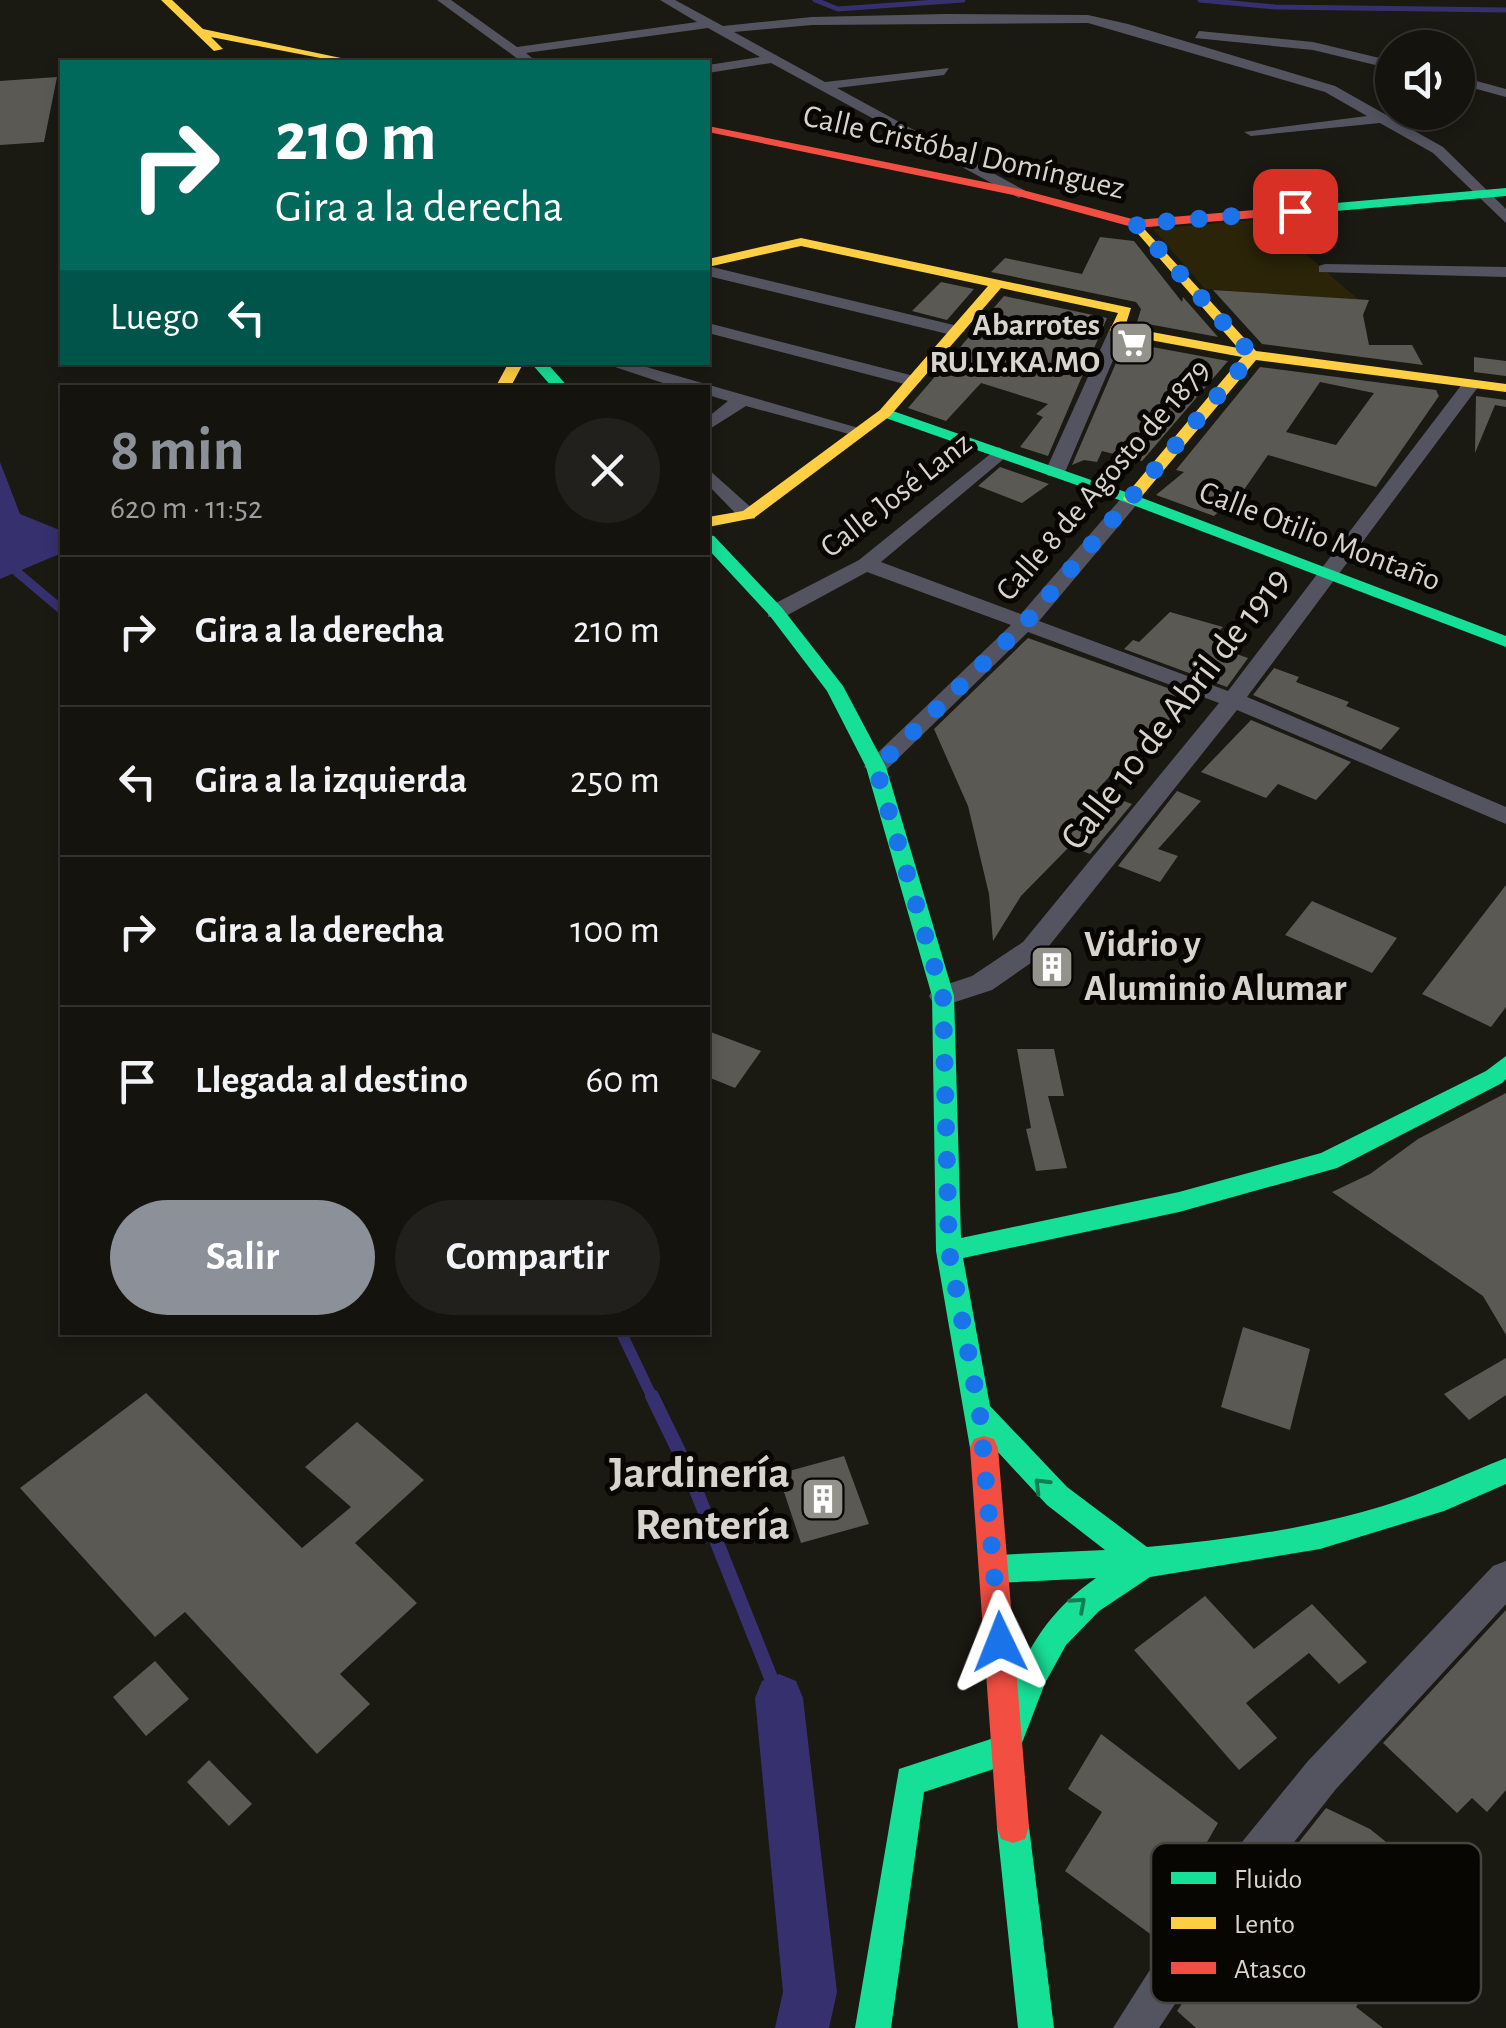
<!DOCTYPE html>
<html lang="es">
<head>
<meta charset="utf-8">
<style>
	:root { --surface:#14130e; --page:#21201c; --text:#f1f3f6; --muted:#9d9e9e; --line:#33322e; --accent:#8c9099 }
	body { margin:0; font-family:"Alegreya Sans",sans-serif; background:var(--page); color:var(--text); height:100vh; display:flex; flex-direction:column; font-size:38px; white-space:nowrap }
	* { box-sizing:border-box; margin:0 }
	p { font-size:32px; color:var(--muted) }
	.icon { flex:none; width:55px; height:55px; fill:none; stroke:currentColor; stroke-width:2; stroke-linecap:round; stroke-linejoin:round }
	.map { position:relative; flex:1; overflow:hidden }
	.details { position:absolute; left:60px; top:385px; width:650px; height:950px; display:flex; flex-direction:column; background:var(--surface); border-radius:0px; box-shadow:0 5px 15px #0003,0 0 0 2px var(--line) }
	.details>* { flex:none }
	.banner { position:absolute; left:60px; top:60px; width:650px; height:305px; border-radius:0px; box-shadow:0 5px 15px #0003,0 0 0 2px var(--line); background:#00695c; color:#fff; overflow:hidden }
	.tools { position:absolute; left:1375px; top:30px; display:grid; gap:20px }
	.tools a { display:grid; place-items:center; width:100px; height:100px; border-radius:50%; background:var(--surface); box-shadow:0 5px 15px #0003,0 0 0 2px var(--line); font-size:50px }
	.pin { position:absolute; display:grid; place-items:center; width:85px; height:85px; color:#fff; margin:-42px; border-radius:20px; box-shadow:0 5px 15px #0006 }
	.me { position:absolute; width:110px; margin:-55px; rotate:358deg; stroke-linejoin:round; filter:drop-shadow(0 0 8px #0008) }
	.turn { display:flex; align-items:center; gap:35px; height:210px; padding:0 50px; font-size:45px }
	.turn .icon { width:130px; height:130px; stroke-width:2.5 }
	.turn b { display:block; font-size:70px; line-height:85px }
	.then { display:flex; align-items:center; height:95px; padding:0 50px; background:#0003; gap:20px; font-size:38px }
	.round { display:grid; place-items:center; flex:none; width:105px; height:105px; border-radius:52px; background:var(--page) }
	.summary { display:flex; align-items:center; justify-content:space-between; height:170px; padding:0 50px }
	h1 { font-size:60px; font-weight:600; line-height:75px; color:var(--accent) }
	.button { display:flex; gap:20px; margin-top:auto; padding:20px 50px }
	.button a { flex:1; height:115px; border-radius:60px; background:var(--accent); color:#fff; font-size:40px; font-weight:600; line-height:115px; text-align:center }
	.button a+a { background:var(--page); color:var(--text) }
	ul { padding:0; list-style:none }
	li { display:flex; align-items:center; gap:30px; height:150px; padding:0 50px; border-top:2px solid var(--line) }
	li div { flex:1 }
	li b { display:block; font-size:38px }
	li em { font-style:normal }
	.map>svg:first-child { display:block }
	.green { fill:#2b2409 }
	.water { fill:#36306f }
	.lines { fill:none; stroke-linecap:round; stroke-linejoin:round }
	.stream-far3 { stroke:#36306f; stroke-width:5 }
	.stream-far2 { stroke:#36306f; stroke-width:9 }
	.stream-far1 { stroke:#36306f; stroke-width:11 }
	.stream { stroke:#36306f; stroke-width:14 }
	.canal { fill:#36306f; fill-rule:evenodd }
	.building { fill:#5a5953; fill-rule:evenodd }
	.street { fill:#545461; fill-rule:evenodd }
	.fast { fill:#16e098; fill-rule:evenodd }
	.slow { fill:#ffcf43; fill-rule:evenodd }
	.jam { fill:#f24e42; fill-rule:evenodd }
	.oneway { stroke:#0f7e55 }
	.route { stroke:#1a73e8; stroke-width:18; stroke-dasharray:0 32.4 }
	.labels { text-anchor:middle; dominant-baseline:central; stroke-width:10; stroke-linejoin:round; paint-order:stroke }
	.far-street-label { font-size:32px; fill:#d6d4cc; stroke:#070603 }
	.far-poi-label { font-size:32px; font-weight:bold; fill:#d6d4cc; stroke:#070603; text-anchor:end }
	.street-label { font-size:38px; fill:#d6d4cc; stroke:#070603 }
	.poi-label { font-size:38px; font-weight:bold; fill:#d6d4cc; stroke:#070603; text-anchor:start }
	.near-poi-label { font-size:45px; font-weight:bold; fill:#d6d4cc; stroke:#070603; text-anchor:end }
	.key { fill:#070603; stroke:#45443f; stroke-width:2.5 }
	.key-label { font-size:28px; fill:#d6d4cc }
</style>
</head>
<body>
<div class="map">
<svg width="1506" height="2028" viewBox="0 0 1506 2028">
	<rect width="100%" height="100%" fill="#1a1912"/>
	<path class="green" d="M1265,219L1359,300L1205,289L1153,229Z"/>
	<path class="water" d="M0,462L20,514L62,531V553L0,579Z"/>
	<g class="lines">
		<path class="stream-far3" d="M815,0L838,9L963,0
			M1200,0L1275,7L1506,10"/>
		<path class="stream-far2" d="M17,572L62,610"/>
		<path class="stream-far1" d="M621,1332L653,1399"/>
		<path class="stream" d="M652,1396L688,1470L779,1698"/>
		<path class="canal" d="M779,1674L796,1681L803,1698L837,1992L829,2028H775L783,1992L755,1698L762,1681Z"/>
	</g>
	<path class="building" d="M57,77L44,142L0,145V81Z
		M1100,237L1134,241L1182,302L1183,297L1218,337L1137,322L1141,309L1136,302L991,272L1005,258L1082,274Z
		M941,282L974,289L947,320L912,311Z
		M1213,290L1369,300L1363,315L1369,345H1412L1423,365L1262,344Z
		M1004,296L1107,318L1048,456L1020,447L1043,417L1036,414L1048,404L981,383L946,421L908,408Z
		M1125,342L1228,361L1142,461L1102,451L1097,462L1084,460L1072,465Z
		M1474,357L1506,361V376L1474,372Z
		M1260,367L1436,390L1439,396L1376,487L1268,455L1230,510L1223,508L1214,516L1156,495L1184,472L1176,470ZM1320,382L1374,393L1336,445L1286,432Z
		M1476,396L1506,400V407L1495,405L1475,453Z
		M1000,467L1049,484L1022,503L978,486Z
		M1170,612L1223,627L1217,633L1235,639L1225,650L1248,658L1227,687L1124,649L1133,640L1139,642Z
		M1028,638L1190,696L1141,752L1134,750L1096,791L1132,804L1090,854L1070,846L1021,896L993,941L989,894L968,806L934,729Z
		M1274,668L1299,677L1296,682L1349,702L1346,706L1400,728L1381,750L1253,695Z
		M1251,720L1351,762L1316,800L1278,784L1266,798L1201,772Z
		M1177,791L1201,801L1158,849L1178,856L1160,882L1118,866Z
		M1506,885V1007L1491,1027L1422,994Z
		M1312,901L1397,938L1372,973L1285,935Z
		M708,1031L761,1051L735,1088L708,1077Z
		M1017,1049H1054L1064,1096H1048L1067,1168L1036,1171L1026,1129L1031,1128Z
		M1506,1093V1335L1483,1296L1332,1192L1370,1174L1418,1139Z
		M1243,1327L1310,1349L1290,1430L1221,1407Z
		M1506,1358V1395L1469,1420L1444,1394Z
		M146,1393L302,1548L351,1507L305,1467L357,1422L424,1480L355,1543L417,1603L340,1674L370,1704L317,1754L185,1612L155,1637L20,1488Z
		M844,1456L869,1524L801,1543L778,1474Z
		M1205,1596L1254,1649L1312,1604L1367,1662L1339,1684L1309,1653L1246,1703L1277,1738L1239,1770L1134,1650Z
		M1506,1610V1790L1487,1812L1472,1798L1457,1813L1383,1743Z
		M155,1661L189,1699L146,1736L113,1697Z
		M1101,1734L1218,1823L1153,1936L1065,1871L1102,1812L1068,1789Z
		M209,1760L252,1804L229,1826L187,1782Z
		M1326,1808L1370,1829L1437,1883L1356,2007L1383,2028H1196L1177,2011L1245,1910Z"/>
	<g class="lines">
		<path class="street" d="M437,0H451L517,47L697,22L660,0H675L723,26L812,17L946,14L1088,15L1128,24L1335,86L1443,147L1506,209V223L1433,153L1380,123L1251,136L1244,132L1367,116L1325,92L1088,23L812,25L734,32L825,82L949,68L944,75L837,88L1024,190L1027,193L1019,198L771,63L708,73V65L760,57L708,28L526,53L537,62H522Z
			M1199,31L1313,42L1392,61V69L1313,50L1195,38Z
			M1458,76L1506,89V97L1458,84Z
			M1325,264L1506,267V277L1319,272V266Z
			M708,266L962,327L965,331L956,336L708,276Z
			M708,323L918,377L921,381L912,386L708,333Z
			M1111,326L1126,330L1065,472L1048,476L1045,472Z
			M600,362H629L869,431L860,437L746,406L708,430V417L728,401L708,395V388H678Z
			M1466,379L1481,383L1247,697L1506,807V824L1237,710L1041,956L992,990L943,1006L933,1003L929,996L933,989L972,976L1023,942L1219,703L1028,632L884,772L876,774L864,767L868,762L1011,625L867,572L784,617H768V607L859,560L999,447L1009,453L1006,457L881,562L1021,614L1124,495H1138V503L1039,621L1228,691Z
			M708,469L755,511V519H741L708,485Z
			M1506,1561V1604L1336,1789L1223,1932L1159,2028H1113L1193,1902L1308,1761L1493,1566Z"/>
		<path class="fast" d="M1506,188V196L1291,215L1285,211L1291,207Z
			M530,362H546L569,388H553Z
			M880,410H890L1137,496L1506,636V647L1125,502L880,416Z
			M708,535L714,536L782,608L843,686L886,767L954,996L961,1238L1179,1192L1321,1153L1486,1071L1506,1056V1079L1502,1083L1337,1168L1179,1212L963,1258L990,1406L1067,1487L1147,1547C1227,1540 1307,1529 1383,1506C1426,1493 1465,1474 1506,1458V1484L1444,1511L1320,1549L1150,1577L1099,1611L1066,1645L1045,1683L1022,1743L1017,1745L1020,1751L1015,1762L924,1792L891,2028H855L899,1769L997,1737L995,1732C1019,1666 1037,1619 1096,1578L997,1583L987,1579L982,1569L987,1559L997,1555L1105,1550L1047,1505L997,1451L994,1457L984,1460L974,1457L970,1448L936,1251L932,996L866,767L827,691L770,616L708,549Z
			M1013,1811L1025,1815L1029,1827L1054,2028H1018L997,1827L1001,1815Z"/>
		<path class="slow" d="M161,0H172L203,29L360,62H341L211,37L223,49L214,51Z
			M1136,220L1256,351L1506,384V392L1256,360L1137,502L1131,504L1123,499L1125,496L1242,357L1112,333L1110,330L1118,313L1001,288L890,416L754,518L708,527V517L743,511L880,410L988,286L801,246L708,267V259L801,238L1131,308L1125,327L1238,348L1132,227L1130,224Z
			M509,362H524L510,388H495Z"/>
		<path class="jam" d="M708,126L1019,189L1136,220L1291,207L1297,211L1291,215L1136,228L1018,196L708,132Z
			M984,1436L994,1439L998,1448L1029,1827L1025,1839L1013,1843L1001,1839L997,1827L970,1448L974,1439Z"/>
	</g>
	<defs><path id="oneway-chevron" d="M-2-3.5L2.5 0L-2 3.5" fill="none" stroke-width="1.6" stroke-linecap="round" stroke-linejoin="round" transform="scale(2.5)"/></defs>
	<g class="oneway">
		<use href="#oneway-chevron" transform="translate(1041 1485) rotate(-135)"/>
		<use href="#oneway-chevron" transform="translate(1079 1604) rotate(-42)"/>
	</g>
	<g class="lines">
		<path class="route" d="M1000,1642L980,1414L949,1251L943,996L876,768L1026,622L1252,355L1136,224L1295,211"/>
	</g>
	<defs>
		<symbol id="supermarket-square" viewBox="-11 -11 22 22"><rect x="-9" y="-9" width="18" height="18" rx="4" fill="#94938b" stroke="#070603"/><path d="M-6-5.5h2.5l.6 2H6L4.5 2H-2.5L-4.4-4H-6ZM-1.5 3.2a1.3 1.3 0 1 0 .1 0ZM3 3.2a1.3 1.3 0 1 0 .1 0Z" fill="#fff"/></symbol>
		<symbol id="building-square" viewBox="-11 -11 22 22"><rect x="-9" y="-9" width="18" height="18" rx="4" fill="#94938b" stroke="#070603"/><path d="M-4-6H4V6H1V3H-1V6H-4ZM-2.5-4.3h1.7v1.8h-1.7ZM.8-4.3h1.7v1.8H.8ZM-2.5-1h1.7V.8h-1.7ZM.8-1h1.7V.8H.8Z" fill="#fff"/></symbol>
	</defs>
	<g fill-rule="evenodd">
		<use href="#supermarket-square" x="1107" y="318" width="50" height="50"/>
		<use href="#building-square" x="1027" y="942" width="50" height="50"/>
		<use href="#building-square" x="798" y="1474" width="50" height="50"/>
	</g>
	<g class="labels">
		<g class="far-street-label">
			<text transform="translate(964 152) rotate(13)">Calle Cristóbal Domínguez</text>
			<text transform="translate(1103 480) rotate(-49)">Calle 8 de Agosto de 1879</text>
			<text transform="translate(896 495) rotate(-38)">Calle José Lanz</text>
			<text transform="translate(1320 536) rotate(21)">Calle Otilio Montaño</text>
		</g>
		<g class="far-poi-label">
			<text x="1100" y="325">Abarrotes<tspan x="1100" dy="37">RU.LY.KA.MO</tspan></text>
		</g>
		<g class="street-label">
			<text transform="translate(1176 709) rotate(-52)">Calle 10 de Abril de 1919</text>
		</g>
		<g class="poi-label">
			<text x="1084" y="945">Vidrio y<tspan x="1084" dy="44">Aluminio Alumar</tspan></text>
		</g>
		<g class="near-poi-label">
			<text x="790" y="1473">Jardinería<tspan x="790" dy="52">Rentería</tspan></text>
		</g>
	</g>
	<rect x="1151" y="1843" width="330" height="160" rx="15" class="key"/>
	<rect x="1171" y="1872" width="45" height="12" fill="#16e098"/>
	<rect x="1171" y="1917" width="45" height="12" fill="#ffcf43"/>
	<rect x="1171" y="1962" width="45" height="12" fill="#f24e42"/>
	<g class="key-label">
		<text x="1234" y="1888">Fluido</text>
		<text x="1234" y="1933">Lento</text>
		<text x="1234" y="1978">Atasco</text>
	</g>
</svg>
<div class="tools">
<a><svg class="icon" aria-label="sound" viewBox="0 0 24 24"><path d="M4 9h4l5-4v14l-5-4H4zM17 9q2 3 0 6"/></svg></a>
</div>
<div class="pin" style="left:1295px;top:211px;background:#d93025"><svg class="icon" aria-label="arrive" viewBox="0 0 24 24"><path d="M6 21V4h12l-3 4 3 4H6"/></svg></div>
<svg class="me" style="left:1000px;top:1642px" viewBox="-20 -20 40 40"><path d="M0-17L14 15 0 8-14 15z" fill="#1a73e8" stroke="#fff" stroke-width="4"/></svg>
<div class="banner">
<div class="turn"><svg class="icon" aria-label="right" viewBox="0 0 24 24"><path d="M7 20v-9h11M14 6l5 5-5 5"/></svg><div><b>210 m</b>Gira a la derecha</div></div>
<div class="then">Luego<svg class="icon" aria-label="left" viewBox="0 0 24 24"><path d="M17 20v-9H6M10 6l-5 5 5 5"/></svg></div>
</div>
<section class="details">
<div class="summary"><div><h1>8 min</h1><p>620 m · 11:52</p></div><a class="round"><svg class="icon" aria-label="close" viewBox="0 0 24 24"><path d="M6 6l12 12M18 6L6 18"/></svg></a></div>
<ul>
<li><svg class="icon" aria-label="right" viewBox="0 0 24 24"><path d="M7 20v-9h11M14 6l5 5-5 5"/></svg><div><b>Gira a la derecha</b></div><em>210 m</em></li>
<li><svg class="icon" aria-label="left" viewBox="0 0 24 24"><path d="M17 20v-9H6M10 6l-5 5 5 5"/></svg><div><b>Gira a la izquierda</b></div><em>250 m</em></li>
<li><svg class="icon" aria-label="right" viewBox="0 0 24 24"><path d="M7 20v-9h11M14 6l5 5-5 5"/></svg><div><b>Gira a la derecha</b></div><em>100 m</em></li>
<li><svg class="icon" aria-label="arrive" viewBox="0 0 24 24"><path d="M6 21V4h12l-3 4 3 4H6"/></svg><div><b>Llegada al destino</b></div><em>60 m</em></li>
</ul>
<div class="button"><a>Salir</a><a>Compartir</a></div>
</section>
</div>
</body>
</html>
